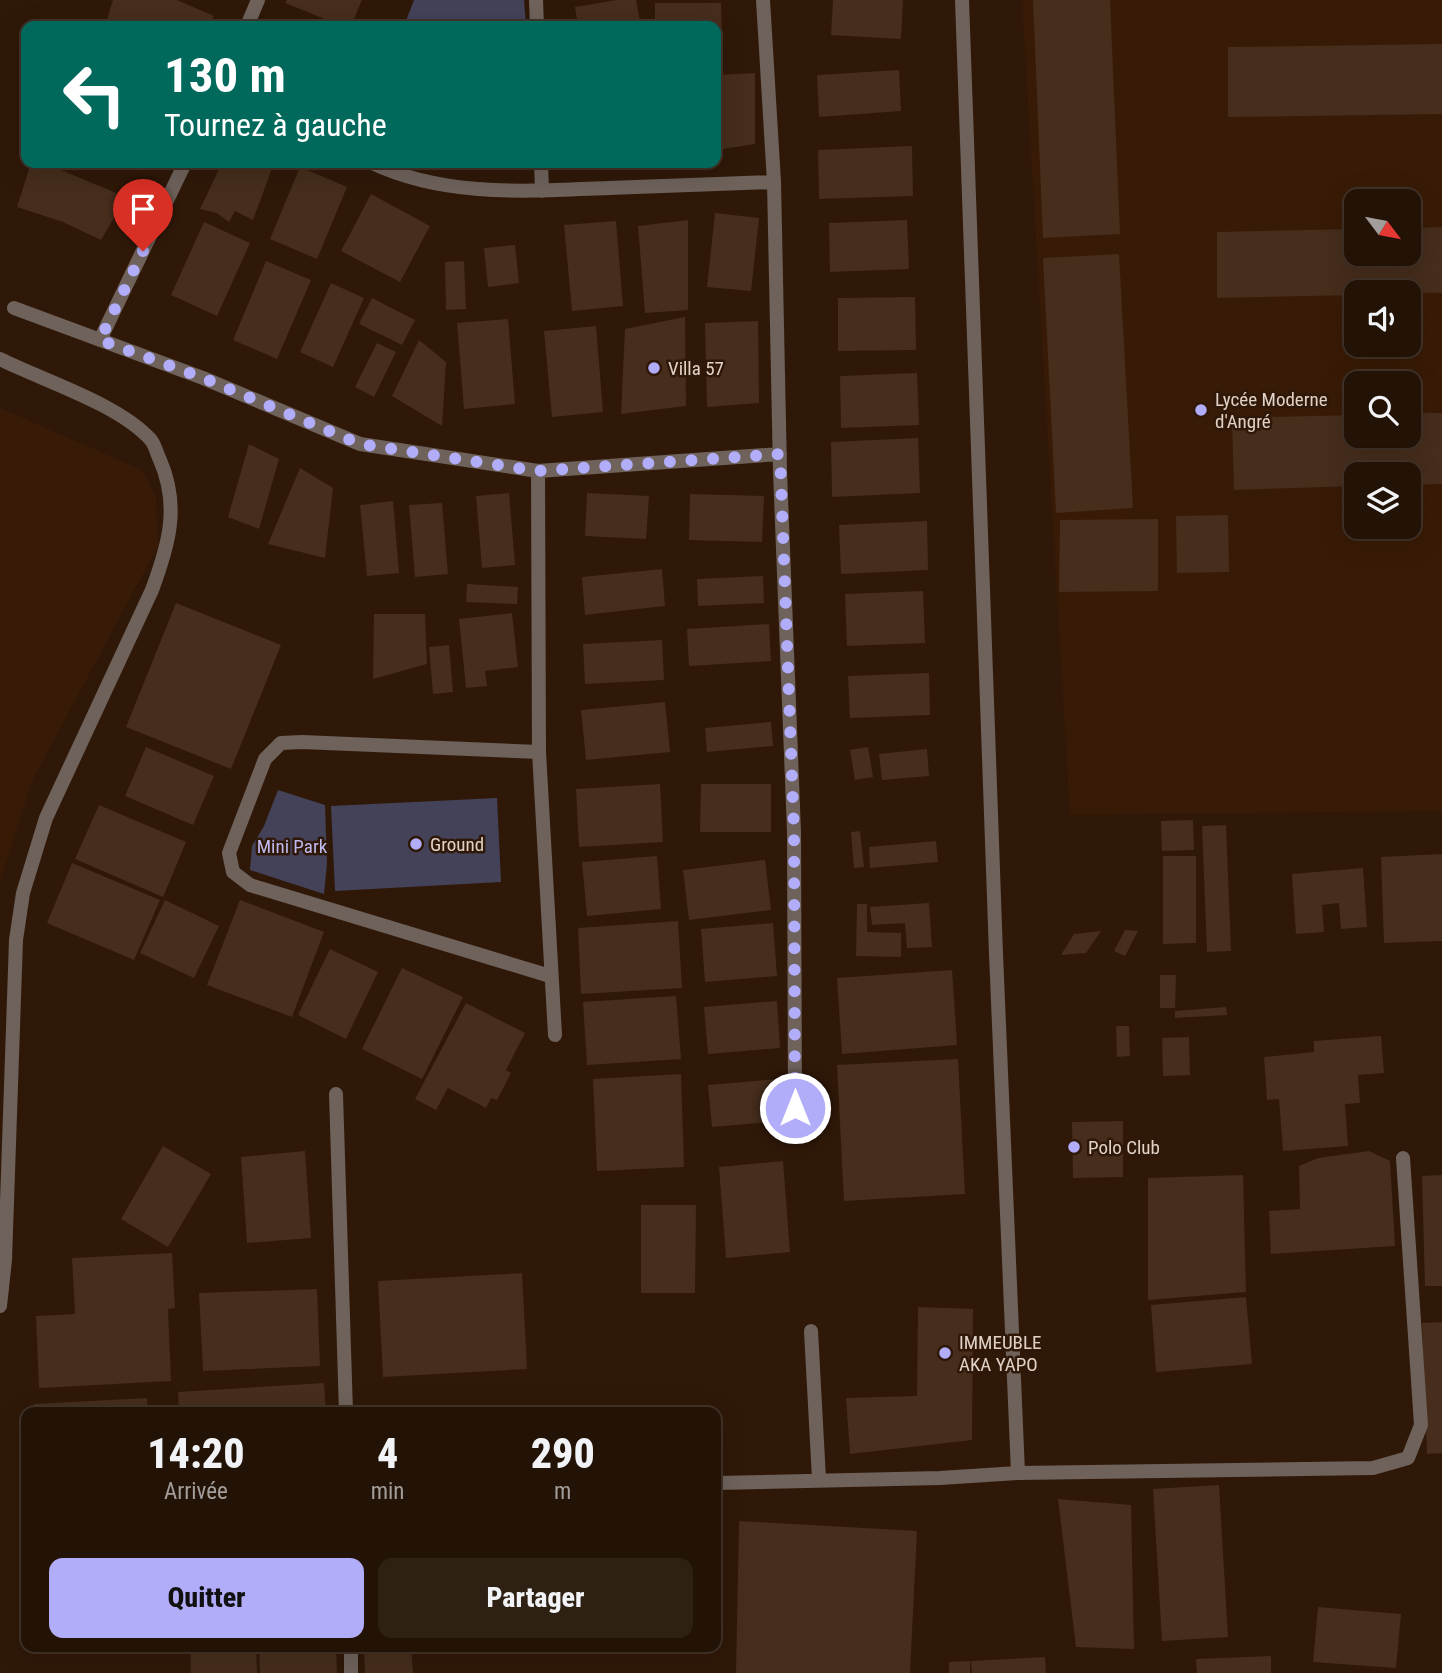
<!DOCTYPE html>
<html lang="fr">
<head>
<meta charset="utf-8">
<style>
	:root { --surface:#231206; --page:#2f2014; --text:#f1f3f6; --muted:#a39e9b; --line:#403228; --accent:#b2adf9 }
	body { margin:0; font-family:"Roboto Condensed",sans-serif; background:var(--page); color:var(--text); height:100vh; display:flex; flex-direction:column; font-size:26px; white-space:nowrap }
	* { box-sizing:border-box; margin:0 }
	p { font-size:23px; color:var(--muted) }
	.icon { flex:none; width:38px; height:38px; fill:none; stroke:currentColor; stroke-width:2; stroke-linecap:round; stroke-linejoin:round }
	.map { position:relative; flex:1; overflow:hidden }
	.panel { position:absolute; left:21px; top:1407px; width:700px; height:245px; display:flex; flex-direction:column; background:var(--surface); border-radius:14px; box-shadow:0 7px 28px #0002,0 0 0 2px var(--line) }
	.panel>* { flex:none }
	.hud { position:absolute; left:21px; top:21px; width:700px; height:147px; border-radius:14px; box-shadow:0 7px 28px #0002,0 0 0 2px var(--line); background:#00695c; color:#fff; overflow:hidden }
	.needle { width:46px; rotate:122deg }
	.fabs { position:absolute; left:1344px; top:189px; display:grid; gap:14px }
	.fabs a { display:grid; place-items:center; width:77px; height:77px; border-radius:14px; background:var(--surface); box-shadow:0 7px 28px #0002,0 0 0 2px var(--line); font-size:35px }
	.pin { position:absolute; display:grid; place-items:center; width:60px; height:60px; color:#fff; margin:-72px -30px; border-radius:50% 50% 50% 0; rotate:-45deg; box-shadow:0 0 7px #0007 }
	.pin .icon { rotate:45deg }
	.me { position:absolute; width:77px; margin:-38px; rotate:0deg; stroke-linejoin:round; filter:drop-shadow(0 0 5px #0008) }
	.turn { display:flex; align-items:center; gap:24px; height:147px; padding:0 28px; font-size:32px }
	.turn .icon { width:91px; height:91px; stroke-width:2.5 }
	.turn b { display:block; font-size:49px; line-height:60px }
	.eta { display:flex; justify-content:space-evenly; align-items:center; height:119px; text-align:center }
	.eta b { font-size:42px; font-weight:800; line-height:49px }
	.action { display:flex; gap:14px; margin-top:auto; padding:14px 28px }
	.action a { flex:1; height:80px; border-radius:14px; background:var(--accent); color:#111; font-size:28px; font-weight:800; line-height:80px; text-align:center }
	.action a+a { background:var(--page); color:var(--text) }
	.map>svg:first-child { display:block }
	.built { fill:#381b06; fill-rule:evenodd }
	.green { fill:#434258 }
	.building { fill:#462d1c }
	.lines { fill:none; stroke-linecap:round; stroke-linejoin:round }
	.minor { stroke:#6e625b; stroke-width:14 }
	.route { stroke:#b2adf9; stroke-width:12; stroke-dasharray:0 21.6 }
	.poi-dot { fill:#b2adf9; stroke:#2f1808; stroke-width:2.5 }
	.labels { text-anchor:middle; dominant-baseline:central; stroke-width:5; stroke-linejoin:round; paint-order:stroke }
	.poi-label { font-size:19px; fill:#e1d1c7; stroke:#2f1808; text-anchor:start }
	.park-label { font-size:19px; fill:#bebbef; stroke:#2f1808 }
</style>
</head>
<body>
<div class="map">
<svg width="1442" height="1673" viewBox="0 0 1442 1673">
	<rect width="100%" height="100%" fill="#2f1808"/>
	<path class="built" d="M1022,0H1442V811L1070,815ZM1356,201H1409V254H1356ZM1356,292H1409V345H1356ZM1356,383H1409V436H1356ZM1356,474H1409V527H1356Z
		M0,408L142,470L156,498L158,546L33,779L0,881Z"/>
	<path class="green" d="M414,0H524L526,26H404Z
		M278,790L325,805L327,863L324,894L250,870L252,846L264,826Z
		M497,798L501,882L335,891L331,806Z"/>
	<path class="building" d="M113,0H177L214,16L208,26H105Z
		M287,0H362L351,26H342L285,3Z
		M617,0H636L641,26H578L575,7Z
		M833,0H903L901,39L831,35Z
		M1033,0H1110L1120,234L1043,238Z
		M655,3H721L722,44H716V26H655Z
		M1442,44V114L1228,117V47Z
		M899,70L901,111L819,117L817,75Z
		M755,73V144L716,150V75Z
		M912,146L913,196L819,199L818,150Z
		M31,163H44L126,197L101,240L63,222L17,207Z
		M222,163H274L253,220L235,211L229,222L217,213L200,209Z
		M300,167L347,187L317,259L270,239Z
		M371,194L430,226L400,282L341,251Z
		M715,213L759,218L751,291L707,287Z
		M688,220V310L645,313L638,226Z
		M907,220L909,269L830,272L829,223Z
		M616,221L623,306L572,311L564,225Z
		M204,222L250,243L217,316L171,295Z
		M1442,227V293L1356,292V295L1217,298V232L1356,229V254H1409V228Z
		M515,245L519,283L488,287L484,248Z
		M1119,254L1133,508L1056,513L1043,258Z
		M266,261L311,280L277,359L233,340Z
		M464,261L466,309L446,310L445,262Z
		M331,283L364,298L333,367L300,352Z
		M915,297L916,350L838,351V298Z
		M372,298L415,320L402,345L359,324Z
		M685,317L686,406L621,414L625,329Z
		M508,319L515,404L464,409L457,323Z
		M758,321L759,403L707,407L705,323Z
		M596,326L603,412L552,417L544,331Z
		M419,340L446,362L442,426L392,396Z
		M377,343L396,352L374,397L355,387Z
		M917,373L919,425L841,428L840,376Z
		M1409,413H1442V484L1409,485V474H1356V486L1234,490L1232,418L1356,415V436H1409Z
		M918,438L920,493L832,497L831,442Z
		M249,444L279,459L259,529L228,517Z
		M300,468L333,488L325,558L268,544Z
		M509,493L515,565L482,568L476,496Z
		M587,493L649,496L646,539L585,536Z
		M690,494L764,496L762,542L689,540Z
		M393,501L399,573L367,576L360,505Z
		M442,503L448,574L415,577L409,505Z
		M1228,515L1229,572L1177,573L1176,516Z
		M1158,519V591L1059,592L1060,520Z
		M927,521L928,570L841,574L839,525Z
		M662,569L665,606L585,615L582,577Z
		M763,576L764,603L698,606L697,579Z
		M467,584L518,587L517,604L466,602Z
		M923,591L925,643L847,646L845,594Z
		M176,603L281,645L231,769L126,727Z
		M512,613L518,667L485,671L487,686L466,688L459,619Z
		M374,614H425L427,664L373,679Z
		M769,624L771,661L689,666L687,629Z
		M662,640L664,680L585,684L583,644Z
		M449,645L453,692L433,694L429,647Z
		M929,673L930,715L850,718L848,676Z
		M665,702L670,752L586,760L581,710Z
		M771,722L773,746L707,752L705,728Z
		M146,747L214,776L193,825L125,796Z
		M868,747L873,777L855,780L850,750Z
		M927,749L929,776L882,780L879,754Z
		M660,784L663,842L579,847L576,789Z
		M701,784H771V832H700Z
		M99,805L186,842L163,897L75,859Z
		M1193,820L1194,850L1162,851L1161,821Z
		M1226,825L1231,951L1207,952L1202,826Z
		M860,831L864,867L854,868L851,832Z
		M936,841L938,862L870,868L869,847Z
		M1442,854V941L1384,943L1381,857Z
		M657,856L661,909L587,916L582,862Z
		M1163,856H1196V943L1163,944Z
		M765,860L771,910L689,920L683,870Z
		M72,863L160,900L134,960L47,923Z
		M1363,868L1367,927L1341,929L1339,903L1322,905L1324,932L1296,934L1292,874Z
		M165,900L219,926L194,978L140,953Z
		M240,900L324,932L292,1017L207,985Z
		M929,903L932,947L907,948L905,923L872,925L870,907Z
		M857,904H867V932L901,933V957L856,956Z
		M678,921L682,988L581,994L578,928Z
		M773,923L777,976L705,982L701,929Z
		M1125,930L1138,931L1125,956L1114,951Z
		M1101,931L1086,953L1061,955L1074,934Z
		M330,949L378,972L346,1039L298,1015Z
		M402,968L463,997L422,1079L362,1049Z
		M952,970L957,1045L842,1054L837,978Z
		M1160,975H1176L1175,1008H1160Z
		M676,996L681,1059L587,1065L583,1002Z
		M777,1001L780,1048L708,1054L704,1007Z
		M466,1003L525,1033L506,1070L511,1073L497,1100L491,1098L486,1108L448,1088L436,1110L415,1099Z
		M1226,1007L1227,1015L1175,1018V1011Z
		M1116,1026H1129L1130,1056L1117,1057Z
		M1381,1036L1384,1073L1358,1075L1360,1103L1345,1104L1348,1146L1283,1151L1279,1099L1267,1100L1264,1057L1314,1052V1041Z
		M1189,1037L1190,1075L1163,1076L1162,1038Z
		M958,1059L965,1194L844,1201L837,1065Z
		M681,1074L684,1167L597,1171L593,1079Z
		M778,1079L781,1121L712,1127L708,1085Z
		M1123,1121V1177L1073,1178L1072,1122Z
		M163,1146L211,1174L168,1247L121,1219Z
		M305,1151L311,1238L247,1243L241,1157Z
		M1369,1151L1390,1161L1395,1246L1271,1254L1269,1211L1300,1209L1299,1166L1318,1158Z
		M783,1161L790,1252L726,1258L719,1167Z
		M1243,1175L1246,1292L1148,1300V1178Z
		M1442,1175V1286H1425L1422,1176Z
		M641,1205H696L695,1293H641Z
		M172,1253L175,1308L168,1309L171,1381L39,1388L36,1316L75,1314L72,1258Z
		M522,1273L527,1369L383,1377L378,1281Z
		M317,1289L320,1366L203,1371L199,1293Z
		M1246,1297L1252,1364L1156,1372L1151,1305Z
		M918,1307L973,1309L972,1440L850,1454L846,1398L917,1396Z
		M1442,1322V1453L1427,1454L1422,1323Z
		M324,1383L326,1412H179L178,1392Z
		M147,1398L148,1412H35L34,1404Z
		M1219,1485L1228,1637L1162,1641L1153,1489Z
		M1058,1499L1131,1505L1134,1649L1076,1647Z
		M739,1521L917,1531L910,1673H736Z
		M1318,1607L1401,1614L1396,1668L1313,1662Z
		M190,1647H256L257,1673H191Z
		M259,1647H336L337,1673H260Z
		M364,1647H411L413,1673H365Z
		M1271,1656V1673H1197L1196,1659Z
		M1045,1657L1046,1673H972L971,1661Z
		M970,1661V1673H949V1662Z"/>
	<g class="lines">
		<path class="minor" d="M536,0L537,26
			M763,0L774,182L780,471L794,832L795,1108
			M247,26L258,0
			M372,163C446,198 529,191 609,188C664,186 719,184 774,182
			M541,163L542,191
			M14,308L203,378L360,444L538,471L780,454
			M100,340L185,163
			M0,359C44,381 119,404 151,440C155,445 157,454 160,460C180,506 169,544 152,590L46,818L23,893L16,940L5,1260L0,1306
			M538,471L539,752L555,1035
			M539,752L302,742L281,743L265,759L229,853L233,872L250,885L550,976
			M336,1094L346,1412
			M811,1331L819,1479
			M1018,1473L1373,1468L1408,1458L1421,1425L1403,1158
			M716,1483L940,1478L1018,1473L996,954L962,0
			M351,1647V1673"/>
	</g>
	<g class="lines">
		<path class="route" d="M143,251L100,340L203,378L360,444L538,471L780,454L794,832L795,1108"/>
	</g>
	<g class="poi-dot">
		<circle cx="654" cy="368" r="7"/>
		<circle cx="1201" cy="410" r="7"/>
		<circle cx="416" cy="844" r="7"/>
		<circle cx="1074" cy="1147" r="7"/>
		<circle cx="945" cy="1353" r="7"/>
	</g>
	<g class="labels">
		<g class="poi-label">
			<text x="668" y="368">Villa 57</text>
			<text x="1215" y="399">Lycée Moderne<tspan x="1215" dy="22">d'Angré</tspan></text>
			<text x="430" y="844">Ground</text>
			<text x="1088" y="1147">Polo Club</text>
			<text x="959" y="1342">IMMEUBLE<tspan x="959" dy="22">AKA YAPO</tspan></text>
		</g>
		<g class="park-label">
			<text x="292" y="846">Mini Park</text>
		</g>
	</g>
</svg>
<div class="fabs">
<a><svg class="needle" viewBox="-14 -14 28 28"><path d="M0-13l5 13h-10z" fill="#e53935"/><path d="M0 13l5-13h-10z" fill="#a39e9b"/></svg></a>
<a><svg class="icon" aria-label="sound" viewBox="0 0 24 24"><path d="M4 9h4l5-4v14l-5-4H4zM17 9q2 3 0 6"/></svg></a>
<a><svg class="icon" aria-label="search" viewBox="0 0 24 24"><circle cx="10" cy="10" r="6"/><path d="M15 15l6 6"/></svg></a>
<a><svg class="icon" aria-label="layers" viewBox="0 0 24 24"><path d="M12 4l9 5-9 5-9-5zM3 14l9 5 9-5"/></svg></a>
</div>
<div class="pin" style="left:143px;top:251px;background:#d93025"><svg class="icon" aria-label="arrive" viewBox="0 0 24 24"><path d="M6 21V4h12l-3 4 3 4H6"/></svg></div>
<svg class="me" style="left:795px;top:1108px" viewBox="-20 -20 40 40"><circle r="17" fill="#b2adf9" stroke="#fff" stroke-width="3"/><path d="M0-11L8 9 0 5-8 9z" fill="#fff"/></svg>
<div class="hud">
<div class="turn"><svg class="icon" aria-label="left" viewBox="0 0 24 24"><path d="M17 20v-9H6M10 6l-5 5 5 5"/></svg><div><b>130 m</b>Tournez à gauche</div></div>
</div>
<section class="panel">
<div class="eta">
<div><b>14:20</b><p>Arrivée</p></div>
<div><b>4</b><p>min</p></div>
<div><b>290</b><p>m</p></div>
</div>
<div class="action"><a>Quitter</a><a>Partager</a></div>
</section>
</div>
</body>
</html>
